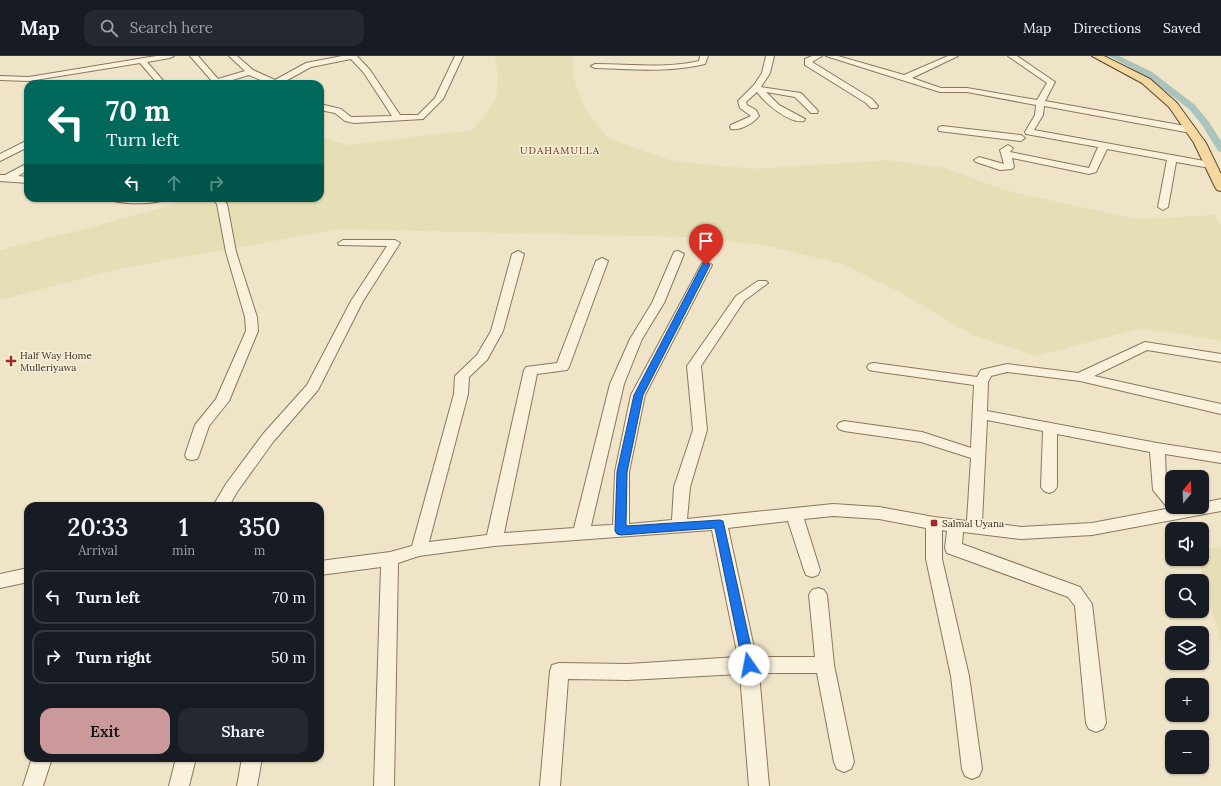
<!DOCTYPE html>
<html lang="en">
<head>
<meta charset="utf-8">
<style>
	:root { --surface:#171b24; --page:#242831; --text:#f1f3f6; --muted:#9ea1a6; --line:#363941; --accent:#cc999b }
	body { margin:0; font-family:Lora,serif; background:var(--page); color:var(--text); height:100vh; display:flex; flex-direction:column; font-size:15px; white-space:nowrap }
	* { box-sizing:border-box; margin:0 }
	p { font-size:13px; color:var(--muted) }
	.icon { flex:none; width:22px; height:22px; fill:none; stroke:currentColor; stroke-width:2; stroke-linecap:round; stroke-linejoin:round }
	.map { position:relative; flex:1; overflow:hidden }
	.details { position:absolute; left:24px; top:446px; width:300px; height:260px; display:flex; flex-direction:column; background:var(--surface); border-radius:12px; box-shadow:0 1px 3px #0004 }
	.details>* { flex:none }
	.banner { position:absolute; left:24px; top:24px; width:300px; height:122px; border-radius:12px; box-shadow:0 1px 3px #0004; background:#00695c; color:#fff; overflow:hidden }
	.needle { width:26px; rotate:19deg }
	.buttons { position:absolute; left:1165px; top:414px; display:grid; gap:8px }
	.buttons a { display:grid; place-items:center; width:44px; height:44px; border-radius:8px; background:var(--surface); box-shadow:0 1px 3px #0004; font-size:20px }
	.pin { position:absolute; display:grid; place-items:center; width:34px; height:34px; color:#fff; margin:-41px -17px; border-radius:50% 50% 50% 0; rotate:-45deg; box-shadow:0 0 4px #0007 }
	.pin .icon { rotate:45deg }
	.me { position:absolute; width:44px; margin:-22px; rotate:348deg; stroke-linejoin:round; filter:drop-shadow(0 0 3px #0008) }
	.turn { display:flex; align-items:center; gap:14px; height:84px; padding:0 16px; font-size:18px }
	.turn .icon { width:52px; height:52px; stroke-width:2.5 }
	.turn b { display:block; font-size:28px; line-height:34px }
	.lanes { display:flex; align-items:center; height:38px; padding:0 16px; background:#0003; justify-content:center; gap:20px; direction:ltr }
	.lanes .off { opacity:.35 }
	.eta { display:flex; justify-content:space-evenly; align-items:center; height:68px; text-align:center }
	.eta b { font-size:24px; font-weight:600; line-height:28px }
	.primary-button { display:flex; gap:8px; margin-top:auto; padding:8px 16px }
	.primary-button a { flex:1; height:46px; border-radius:12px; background:var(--accent); color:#111; font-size:16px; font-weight:600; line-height:46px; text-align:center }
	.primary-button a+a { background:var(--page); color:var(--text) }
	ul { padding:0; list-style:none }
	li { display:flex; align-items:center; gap:12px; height:54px; margin:0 8px 6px; padding:0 8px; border:2px solid var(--line); border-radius:12px }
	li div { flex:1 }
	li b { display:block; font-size:15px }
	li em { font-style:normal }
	header { display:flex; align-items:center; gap:24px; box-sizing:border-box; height:56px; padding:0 20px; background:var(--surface); border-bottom:1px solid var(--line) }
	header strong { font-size:19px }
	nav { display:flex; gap:22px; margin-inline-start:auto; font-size:14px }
	.search { width:280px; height:36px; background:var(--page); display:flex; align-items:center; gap:10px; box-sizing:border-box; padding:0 14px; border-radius:12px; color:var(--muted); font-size:15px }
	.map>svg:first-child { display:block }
	.farmland { fill:#e6deb5 }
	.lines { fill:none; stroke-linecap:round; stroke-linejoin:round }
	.canal { fill:#a9c4bc; fill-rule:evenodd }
	.minor-casing { stroke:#8d765c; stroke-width:2 }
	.major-casing { stroke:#5b4430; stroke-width:2 }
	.minor { fill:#faf1dc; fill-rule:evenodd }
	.major { fill:#f3d9a0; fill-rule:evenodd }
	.route { fill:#1a73e8; stroke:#114b97 }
	.poi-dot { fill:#9e2a2b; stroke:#f7eed8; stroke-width:1.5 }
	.labels { text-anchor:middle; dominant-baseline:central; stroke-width:3; stroke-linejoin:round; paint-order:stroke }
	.far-quarter-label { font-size:10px; letter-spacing:1px; fill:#6b2e1e; stroke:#f7eed8 }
	.poi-label { font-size:10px; fill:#3d2e20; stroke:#f7eed8; text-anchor:start }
</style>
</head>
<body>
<header>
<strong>Map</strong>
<div class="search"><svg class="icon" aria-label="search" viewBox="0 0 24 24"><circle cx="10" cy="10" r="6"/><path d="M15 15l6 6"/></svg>Search here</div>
<nav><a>Map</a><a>Directions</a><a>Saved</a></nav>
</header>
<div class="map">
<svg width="1221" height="730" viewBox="0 0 1221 730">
	<rect width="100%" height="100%" fill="#f0e4c8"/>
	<path class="farmland" d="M495,0H573L574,23L584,52L607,81L672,105L756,113L887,104L945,112L1004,134L1136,163L1215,159L1221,169V285L1181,278L1138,273L1037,300L974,280L903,238L842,208L763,189L686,181L340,173L123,212L0,244V194L89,172L195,142H320V83L324,82L348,89L473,74L496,43L498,23Z
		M1221,491V587L1198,503H1202V494Z"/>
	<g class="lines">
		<path class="canal" d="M1109,0H1119L1152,16L1195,49L1209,66L1221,85V96L1218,95L1202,69L1189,53L1146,20Z"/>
		<defs>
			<path id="minor" d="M156,0H174L170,2L147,6L166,28H158L140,7L29,25L0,24V20L29,21Z
				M190,0H198L218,23L245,15L229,0H237L253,14L275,24L306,7L342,0H357L370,14L400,59H418L435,42L455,0H463L443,43L423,63L354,67L345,65L335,57L320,54V48L341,53L351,61H354L392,60L364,17L351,3L311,11L280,28H270L249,19L219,28H205L212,25Z
				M700,0H708L705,8C668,17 632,13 595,12L591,10L595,8C630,8 665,13 699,5Z
				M766,0H774L770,17L761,31L801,37L818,55L817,57H811L795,41L766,36L779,49L805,63L804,65C789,68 765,47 757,36L746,46L747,49L756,54L759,60C754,67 740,75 731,73L730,71L731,69L751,60L740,52L738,45L754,29L762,17Z
				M812,0H822L812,6L872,43L878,50L877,52H871L866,47L805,9V3Z
				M826,0H838L904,19L948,0H958L912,22L941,32H967L1037,44L1047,27L1008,0H1017L1055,26L1045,45L1191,71L1195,74L1191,77L1044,50L1043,59L1034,74L1210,106L1215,109L1210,112L1176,106L1168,151L1163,154L1158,151L1167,104L1107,93L1096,116L1089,118L1012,102L1014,111L1012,113L1000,114L976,106L974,104L979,101L1004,108L1000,94L1008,89L1013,92L1010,96L1089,112L1098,91L1026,78L1025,76L1035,59L1036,49L967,36H940Z
				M942,70L1021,79L1025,82L1021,85L939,75L938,73L939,71Z
				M28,84V91L0,105V98Z
				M28,107V114L18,120L28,121V127L0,125V119H5Z
				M109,142H166C159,149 116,149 109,142Z
				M212,142H222L227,148L236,196L257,261L258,275L229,345L209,370L199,399L197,403L192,404L187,403L185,399L195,369L216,343L246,275L245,261L226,196L217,148Z
				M343,184H395L400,187L363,245L318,334L273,386L237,436L229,450H213L226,428L263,378L307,329L351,245L387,190L339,189L338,187Z
				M518,195L524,198L503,275L487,304L469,321L468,338L429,486L487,479L524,314L526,311L557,307L596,205L602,202L608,205L569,311L567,314L537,318L504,477L574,472L610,328L630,283L652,247L674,196L678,195L684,198L664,247L642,283L624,328L591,470L613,469L615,416L631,339L702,207L706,206L712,209L645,339L629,416V468L672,464L674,431L693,374L687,310L736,240L758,225H766L768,227L744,245L701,310L707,374L690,431L687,463L833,448L879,451L934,461L967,465L971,402L921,386L844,375L839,373L837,370L839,367L844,365L922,376L971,392L974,329L874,315L869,314L867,311L869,308L874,307L977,321L981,314L1007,308L1078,317L1145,286L1221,298V306L1147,294L1094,320L1221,348V358L1080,325L1007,316L991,320L988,326L987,355L1157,387L1221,397V407L1165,398C1166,411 1164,427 1172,437V451H1202V447L1221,443V455L1092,479L1021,483L963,476L962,488L1080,531L1092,548L1106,667L1103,673L1096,676L1089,673L1086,667L1075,550L1068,541L947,497L945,492L947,475L942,474V503L969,620L982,713L979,720L972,723L965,720L962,713L951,620L926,503V472L879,463L833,460L804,463L820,514L818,519L812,521L806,519L804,514L788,465L728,472L756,601H815L809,539L812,534L818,532L824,534L827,539L834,609L854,706L851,713L844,716L837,713L834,706L817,617H759L769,730H749L740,618L628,624L568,623L560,730H540L550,615L552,609L559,607L628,608L738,601L712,474L494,490L419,500L398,507L394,730H374L381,511L320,519V505L390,496L412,490L454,338L455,320L477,299L491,275L512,198ZM987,364L1043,375L1041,431L1044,435L1049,437L1054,435L1057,431V378L1150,396L1153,434L1167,451L1171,452L1092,467L1021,471L982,466Z
				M28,512V526L0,532V518Z
				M32,702H52L43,730H23Z
				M176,702H196L189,730H169Z
				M242,702H262L257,730H237Z"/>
			<path id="major" d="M1092,0H1104L1150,23L1177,47L1206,87L1221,118V135L1217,134L1215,131L1194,87L1169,51L1142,27Z"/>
		</defs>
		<use href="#minor" class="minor-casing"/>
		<use href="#major" class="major-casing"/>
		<use href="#minor" class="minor"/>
		<use href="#major" class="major"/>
	</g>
	<path class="route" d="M703,207H708L710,209L643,339L627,416L626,470L720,464L723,465L755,609L753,612L749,614L744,612L743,609L715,472L621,479L617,478L615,475L617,416L634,339Z"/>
	<g class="poi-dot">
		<path d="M9 299h4v4h4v4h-4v4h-4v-4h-4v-4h4z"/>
		<rect x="930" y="463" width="8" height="8" rx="2"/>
	</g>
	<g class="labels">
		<g class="far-quarter-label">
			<text x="560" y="94">UDAHAMULLA</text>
		</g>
		<g class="poi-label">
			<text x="20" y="299">Half Way Home<tspan x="20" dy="12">Mulleriyawa</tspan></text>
			<text x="942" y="467">Salmal Uyana</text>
		</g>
	</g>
</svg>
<div class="buttons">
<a><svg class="needle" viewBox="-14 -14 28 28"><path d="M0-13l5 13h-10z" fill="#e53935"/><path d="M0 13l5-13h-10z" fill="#9ea1a6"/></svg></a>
<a><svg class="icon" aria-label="sound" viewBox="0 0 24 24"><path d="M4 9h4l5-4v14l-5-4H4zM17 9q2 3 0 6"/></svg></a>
<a><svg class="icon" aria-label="search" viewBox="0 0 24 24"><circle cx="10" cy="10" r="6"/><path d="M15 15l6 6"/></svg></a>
<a><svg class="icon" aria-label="layers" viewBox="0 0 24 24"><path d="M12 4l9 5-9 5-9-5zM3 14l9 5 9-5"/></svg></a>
<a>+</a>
<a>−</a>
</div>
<div class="pin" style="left:706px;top:209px;background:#d93025"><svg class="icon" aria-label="arrive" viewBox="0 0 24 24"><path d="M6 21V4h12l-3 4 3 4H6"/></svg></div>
<svg class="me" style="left:749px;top:609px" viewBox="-20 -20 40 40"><circle r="19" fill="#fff"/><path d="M0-13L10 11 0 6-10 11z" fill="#1a73e8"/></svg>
<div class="banner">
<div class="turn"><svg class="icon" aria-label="left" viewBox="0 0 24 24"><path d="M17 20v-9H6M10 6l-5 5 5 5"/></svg><div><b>70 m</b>Turn left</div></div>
<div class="lanes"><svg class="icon" aria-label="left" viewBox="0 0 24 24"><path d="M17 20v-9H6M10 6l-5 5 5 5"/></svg><svg class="icon off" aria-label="ahead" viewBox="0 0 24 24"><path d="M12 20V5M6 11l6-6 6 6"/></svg><svg class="icon off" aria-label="right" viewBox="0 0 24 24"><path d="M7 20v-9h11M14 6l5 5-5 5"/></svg></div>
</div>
<section class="details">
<div class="eta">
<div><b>20:33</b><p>Arrival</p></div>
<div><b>1</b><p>min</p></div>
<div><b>350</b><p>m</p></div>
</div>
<ul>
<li><svg class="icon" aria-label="left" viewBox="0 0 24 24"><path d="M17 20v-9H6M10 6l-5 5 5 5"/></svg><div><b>Turn left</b></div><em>70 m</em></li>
<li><svg class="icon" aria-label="right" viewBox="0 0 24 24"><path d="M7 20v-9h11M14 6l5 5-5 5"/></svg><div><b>Turn right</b></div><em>50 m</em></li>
</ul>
<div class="primary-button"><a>Exit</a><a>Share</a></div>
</section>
</div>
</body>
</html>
